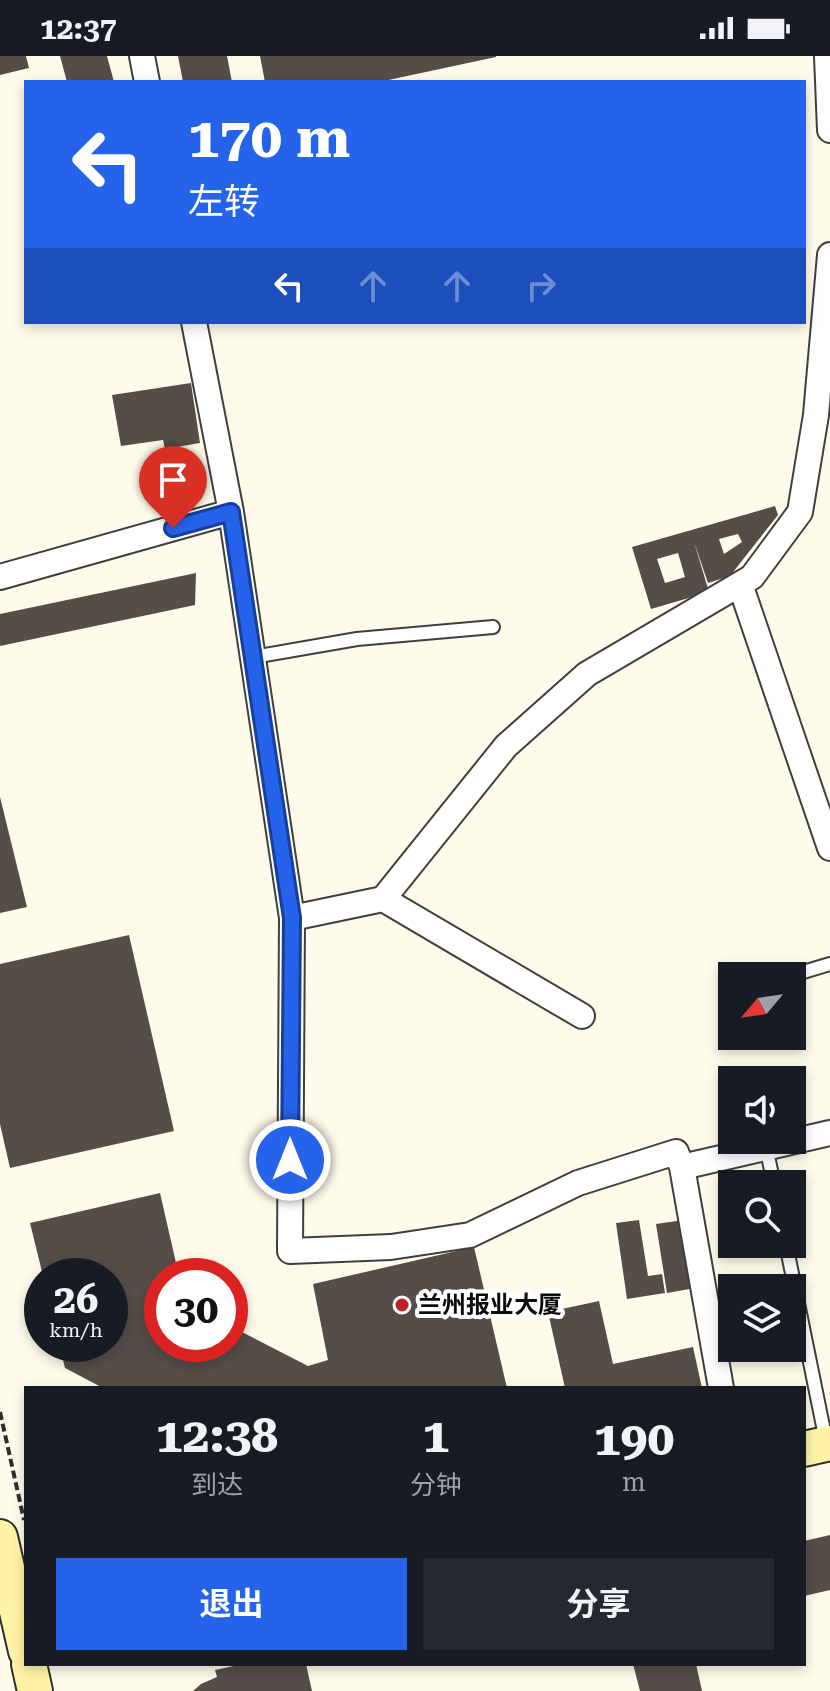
<!DOCTYPE html>
<html lang="zh">
<head>
<meta charset="utf-8">
<style>
	:root { --surface:#171b24; --page:#242831; --text:#f1f3f6; --muted:#9ea1a6; --accent:#2563eb }
	body { margin:0; font-family:"Roboto Serif","Noto Sans SC",serif; background:var(--page); color:var(--text); height:100vh; display:flex; flex-direction:column; font-size:30px; white-space:nowrap }
	* { box-sizing:border-box; margin:0 }
	p { font-size:26px; color:var(--muted) }
	.icon { flex:none; width:44px; height:44px; fill:none; stroke:currentColor; stroke-width:2; stroke-linecap:round; stroke-linejoin:round }
	.map { position:relative; flex:1; overflow:hidden }
	.sheet { position:absolute; left:24px; top:1330px; width:782px; height:280px; display:flex; flex-direction:column; background:var(--surface); border-radius:0px; box-shadow:0 4px 12px #0003 }
	.sheet>* { flex:none }
	.banner { position:absolute; left:24px; top:24px; width:782px; height:244px; border-radius:0px; box-shadow:0 4px 12px #0003; background:#2563eb; color:#fff; overflow:hidden }
	.needle { width:52px; rotate:241deg }
	.controls { position:absolute; left:718px; top:906px; display:grid; gap:16px }
	.controls a { display:grid; place-items:center; width:88px; height:88px; border-radius:0px; background:var(--surface); box-shadow:0 4px 12px #0003; font-size:40px }
	.speed { position:absolute; left:24px; top:1202px; display:flex; gap:16px; font-size:40px; font-weight:700; text-align:center }
	.speed>* { display:grid; place-content:center; width:104px; height:104px; border-radius:50%; background:var(--surface); box-shadow:0 4px 12px #0003; line-height:1 }
	.speed small { font-size:20px; font-weight:400 }
	.speed .limit { border:12px solid #d22; background:#fff; color:#111 }
	.pin { position:absolute; display:grid; place-items:center; width:68px; height:68px; color:#fff; margin:-82px -34px; border-radius:50% 50% 50% 0; rotate:-45deg; box-shadow:0 0 8px #0007 }
	.pin .icon { rotate:45deg }
	.me { position:absolute; width:88px; margin:-44px; rotate:0deg; stroke-linejoin:round; filter:drop-shadow(0 0 6px #0008) }
	.turn { display:flex; align-items:center; gap:28px; height:168px; padding:0 32px; font-size:36px }
	.turn .icon { width:104px; height:104px; stroke-width:2.5 }
	.turn b { display:block; font-size:56px; line-height:68px }
	.lanes { display:flex; align-items:center; height:76px; padding:0 32px; background:#0003; justify-content:center; gap:40px; direction:ltr }
	.lanes .off { opacity:.35 }
	.eta { display:flex; justify-content:space-evenly; align-items:center; height:136px; text-align:center }
	.eta b { font-size:48px; font-weight:700; line-height:56px }
	.action { display:flex; gap:16px; margin-top:auto; padding:16px 32px }
	.action a { flex:1; height:92px; border-radius:0px; background:var(--accent); color:#fff; font-size:32px; font-weight:700; line-height:92px; text-align:center }
	.action a+a { background:var(--page); color:var(--text) }
	.status { display:flex; justify-content:space-between; align-items:center; height:56px; padding:0 40px; background:var(--surface); direction:ltr }
	.status svg { height:22px; fill:currentColor }
	.map>svg:first-child { display:block }
	.building { fill:#554d48; fill-rule:evenodd }
	.lines { fill:none; stroke-linecap:round; stroke-linejoin:round }
	.service-casing { stroke:#3f3f3f; stroke-width:16 }
	.minor-casing { stroke:#3f3f3f; stroke-width:28 }
	.secondary-casing { stroke:#2e2e2e; stroke-width:38 }
	.path { stroke:#2e2e2e; stroke-width:4; stroke-dasharray:8 4; stroke-linecap:butt }
	.service { stroke:#fff; stroke-width:12 }
	.minor { stroke:#fff; stroke-width:24 }
	.secondary { stroke:#fff4a5; stroke-width:34 }
	.route-casing { stroke:#184099; stroke-width:20 }
	.route { stroke:#2563eb; stroke-width:14 }
	.poi-dot { fill:#bf212a; stroke:#fff; stroke-width:3 }
	.labels { text-anchor:middle; dominant-baseline:central; stroke-width:8; stroke-linejoin:round; paint-order:stroke }
	.poi-label { font-size:24px; font-weight:bold; fill:#0c0c0c; stroke:#fff; text-anchor:start }
</style>
</head>
<body>
<div class="status"><b>12:37</b><svg viewBox="0 0 49 12"><path d="M0 12V9h3v3zM5 12V6h3v6zM10 12V3h3v9zM15 12V0h3v12zM26 1h20v11H26zM47 4h2v5h-2z"/></svg></div>
<div class="map">
<svg width="830" height="1635" viewBox="0 0 830 1635">
	<rect width="100%" height="100%" fill="#fffbea"/>
	<path class="building" d="M0,0H26L29,12L0,19Z
		M60,0H107L114,26H67Z
		M178,0H227L232,26H183Z
		M260,0H496V1L379,26H265Z
		M191,327L200,387L165,393L163,384L121,390L112,339Z
		M775,450L778,459L730,520L708,527L694,486L709,536L651,553L632,491ZM738,478L742,486L724,498L719,483ZM678,497L685,521L665,527L657,503Z
		M196,517L195,549L0,590V558Z
		M0,741L27,851L0,857Z
		M129,879L174,1075L10,1112L0,1068V908Z
		M160,1137L179,1220H162V1288H230V1270L308,1310L328,1304L313,1228L474,1191L507,1332H103L65,1312L59,1288H110V1220H43L30,1167Z
		M690,1163L701,1231L667,1237L656,1168Z
		M639,1164L648,1220L662,1218L665,1237L627,1243L616,1167Z
		M599,1245L613,1308L693,1291L702,1332H565L548,1256Z
		M830,1479V1534L804,1540V1485Z
		M243,1608H306L312,1635H193L201,1628L217,1621L215,1614Z
		M633,1608H696L702,1635H640Z"/>
	<g class="lines">
		<defs>
			<path id="service" d="M253,601L357,583L493,571
				M790,920L830,908
				M766,1091L774,1128
				M786,1188L826,1385"/>
			<path id="minor" d="M142,0L147,26
				M827,0L830,74
				M194,266L231,456L292,862L290,1195L391,1191L470,1179L578,1127L676,1096L682,1111L721,1332
				M0,521L231,456
				M740,528L830,792
				M383,843L506,690L587,618L752,521L800,456L816,359L830,199
				M292,862L383,843L582,960
				M682,1111L830,1077"/>
			<path id="secondary" d="M804,1393L830,1387
				M0,1481L26,1595
				M29,1608L35,1635"/>
		</defs>
		<use href="#service" class="service-casing"/>
		<use href="#minor" class="minor-casing"/>
		<use href="#secondary" class="secondary-casing"/>
		<path class="path" d="M0,1356L24,1464"/>
		<use href="#service" class="service"/>
		<use href="#minor" class="minor"/>
		<use href="#secondary" class="secondary"/>
	</g>
	<g class="lines">
		<defs>
			<path id="route" d="M173,472L231,456L292,862L290,1104"/>
		</defs>
		<use href="#route" class="route-casing"/>
		<use href="#route" class="route"/>
	</g>
	<circle class="poi-dot" cx="402" cy="1249" r="8"/>
	<g class="labels">
		<g class="poi-label">
			<text x="418" y="1249">兰州报业大厦</text>
		</g>
	</g>
</svg>
<div class="controls">
<a><svg class="needle" viewBox="-14 -14 28 28"><path d="M0-13l5 13h-10z" fill="#e53935"/><path d="M0 13l5-13h-10z" fill="#9ea1a6"/></svg></a>
<a><svg class="icon" aria-label="sound" viewBox="0 0 24 24"><path d="M4 9h4l5-4v14l-5-4H4zM17 9q2 3 0 6"/></svg></a>
<a><svg class="icon" aria-label="search" viewBox="0 0 24 24"><circle cx="10" cy="10" r="6"/><path d="M15 15l6 6"/></svg></a>
<a><svg class="icon" aria-label="layers" viewBox="0 0 24 24"><path d="M12 4l9 5-9 5-9-5zM3 14l9 5 9-5"/></svg></a>
</div>
<div class="speed"><div>26<small>km/h</small></div><div class="limit">30</div></div>
<div class="pin" style="left:173px;top:472px;background:#d93025"><svg class="icon" aria-label="arrive" viewBox="0 0 24 24"><path d="M6 21V4h12l-3 4 3 4H6"/></svg></div>
<svg class="me" style="left:290px;top:1104px" viewBox="-20 -20 40 40"><circle r="17" fill="#2563eb" stroke="#fff" stroke-width="3"/><path d="M0-11L8 9 0 5-8 9z" fill="#fff"/></svg>
<div class="banner">
<div class="turn"><svg class="icon" aria-label="left" viewBox="0 0 24 24"><path d="M17 20v-9H6M10 6l-5 5 5 5"/></svg><div><b>170 m</b>左转</div></div>
<div class="lanes"><svg class="icon" aria-label="left" viewBox="0 0 24 24"><path d="M17 20v-9H6M10 6l-5 5 5 5"/></svg><svg class="icon off" aria-label="ahead" viewBox="0 0 24 24"><path d="M12 20V5M6 11l6-6 6 6"/></svg><svg class="icon off" aria-label="ahead" viewBox="0 0 24 24"><path d="M12 20V5M6 11l6-6 6 6"/></svg><svg class="icon off" aria-label="right" viewBox="0 0 24 24"><path d="M7 20v-9h11M14 6l5 5-5 5"/></svg></div>
</div>
<section class="sheet">
<div class="eta">
<div><b>12:38</b><p>到达</p></div>
<div><b>1</b><p>分钟</p></div>
<div><b>190</b><p>m</p></div>
</div>
<div class="action"><a>退出</a><a>分享</a></div>
</section>
</div>
</body>
</html>
